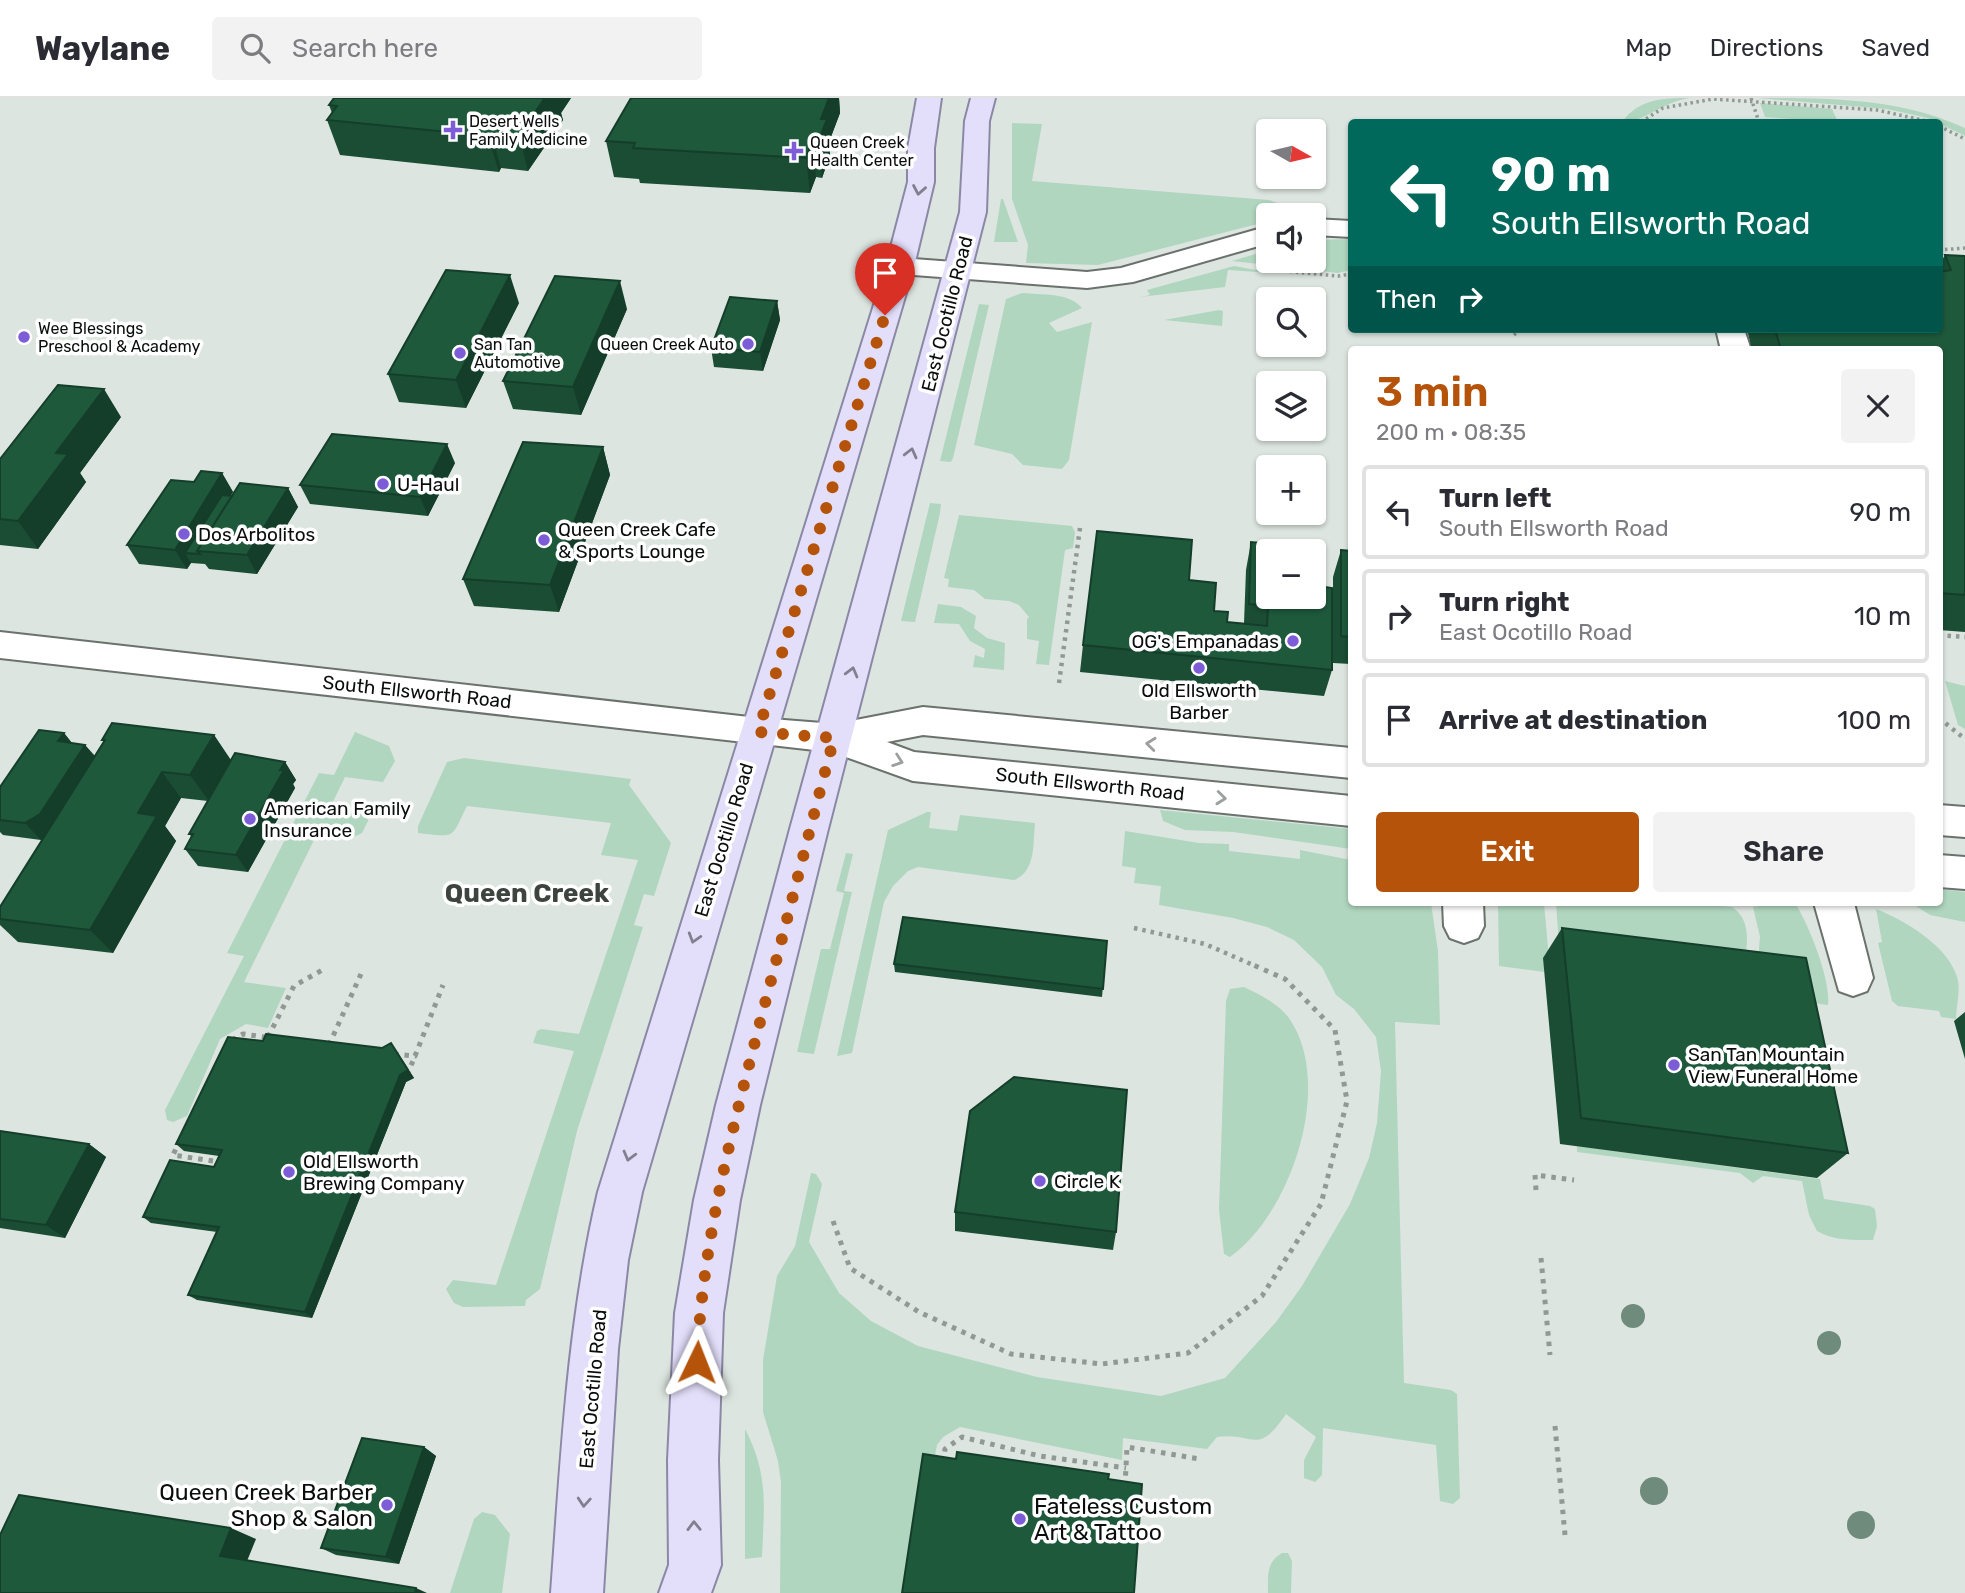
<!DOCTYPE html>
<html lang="en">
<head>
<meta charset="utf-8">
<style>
	:root { --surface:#fff; --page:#f2f2f3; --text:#2b2b33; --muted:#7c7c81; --line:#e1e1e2; --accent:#b45309 }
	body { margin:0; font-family:Rubik,sans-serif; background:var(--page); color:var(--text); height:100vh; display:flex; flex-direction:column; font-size:26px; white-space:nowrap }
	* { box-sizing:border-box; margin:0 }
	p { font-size:23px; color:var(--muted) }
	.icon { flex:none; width:38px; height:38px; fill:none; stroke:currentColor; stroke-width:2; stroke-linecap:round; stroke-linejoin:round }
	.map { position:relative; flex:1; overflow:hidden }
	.drawer { position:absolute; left:1348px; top:248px; width:595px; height:560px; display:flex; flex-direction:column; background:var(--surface); border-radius:7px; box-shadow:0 2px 5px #0004 }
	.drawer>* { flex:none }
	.hud { position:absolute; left:1348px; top:21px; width:595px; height:214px; border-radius:7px; box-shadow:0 2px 5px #0004; background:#00695c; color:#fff; overflow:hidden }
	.needle { width:46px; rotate:98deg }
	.tools { position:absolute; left:1256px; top:21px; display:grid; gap:14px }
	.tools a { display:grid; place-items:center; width:70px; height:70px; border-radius:7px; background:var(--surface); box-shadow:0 2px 5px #0004; font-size:35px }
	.pin { position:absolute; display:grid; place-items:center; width:60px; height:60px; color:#fff; margin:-72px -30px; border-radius:50% 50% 50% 0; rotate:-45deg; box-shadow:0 0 7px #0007 }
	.pin .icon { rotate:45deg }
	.me { position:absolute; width:77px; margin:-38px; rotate:2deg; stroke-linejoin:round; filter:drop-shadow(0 0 5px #0008) }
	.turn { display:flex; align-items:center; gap:24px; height:147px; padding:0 28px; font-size:32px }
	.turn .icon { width:91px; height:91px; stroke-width:2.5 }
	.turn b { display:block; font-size:49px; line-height:60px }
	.then { display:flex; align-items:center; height:66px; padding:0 28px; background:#0003; gap:14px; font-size:26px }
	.round { display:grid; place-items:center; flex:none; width:74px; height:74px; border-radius:7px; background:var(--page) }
	.summary { display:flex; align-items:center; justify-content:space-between; height:119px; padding:0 28px }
	h1 { font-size:42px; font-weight:600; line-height:52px; color:var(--accent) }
	.cta { display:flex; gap:14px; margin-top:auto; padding:14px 28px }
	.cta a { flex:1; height:80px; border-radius:7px; background:var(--accent); color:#fff; font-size:28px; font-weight:600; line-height:80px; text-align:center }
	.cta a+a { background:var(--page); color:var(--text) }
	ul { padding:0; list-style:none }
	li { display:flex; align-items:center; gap:21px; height:94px; margin:0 14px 10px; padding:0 14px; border:4px solid var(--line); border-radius:7px }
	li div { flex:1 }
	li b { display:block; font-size:26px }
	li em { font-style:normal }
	header { display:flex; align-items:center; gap:42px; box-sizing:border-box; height:98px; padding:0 35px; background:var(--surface); border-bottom:2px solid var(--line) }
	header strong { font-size:33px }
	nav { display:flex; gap:38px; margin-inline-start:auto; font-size:24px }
	.search { width:490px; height:63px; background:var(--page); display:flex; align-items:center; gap:18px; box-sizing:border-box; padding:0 24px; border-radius:7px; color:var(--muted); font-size:26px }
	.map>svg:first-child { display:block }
	.green { fill:#b0d6bf }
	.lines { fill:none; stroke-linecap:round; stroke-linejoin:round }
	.minor-casing { stroke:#6b716d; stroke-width:4 }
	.major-casing { stroke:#8b88a5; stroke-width:4 }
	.path-far2 { stroke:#929894; stroke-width:3.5; stroke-dasharray:2.5 3.5; stroke-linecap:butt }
	.path-far1 { stroke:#929894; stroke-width:4.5; stroke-dasharray:3.5 5; stroke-linecap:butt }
	.path { stroke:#929894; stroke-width:5; stroke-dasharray:4.5 6; stroke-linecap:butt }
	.minor { fill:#fff; fill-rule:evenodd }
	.major { fill:#e3dffb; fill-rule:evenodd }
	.tree { fill:#6e8b7c }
	.wall { fill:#1a4d34 }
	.shaded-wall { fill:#153e2a }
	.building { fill:#1e593c; stroke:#153e2a; stroke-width:2; fill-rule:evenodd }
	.oneway { stroke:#82808f }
	.oneway2 { stroke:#9d9e9e }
	.route { stroke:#b45309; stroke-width:12; stroke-dasharray:0 21.6 }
	.poi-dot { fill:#7d5dd7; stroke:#fff; stroke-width:2.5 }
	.labels { text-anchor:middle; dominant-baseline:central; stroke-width:7; stroke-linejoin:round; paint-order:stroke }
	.far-poi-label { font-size:16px; fill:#0b0d0c; stroke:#fff; text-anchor:start }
	.street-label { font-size:19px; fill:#0b0d0c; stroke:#fff }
	.poi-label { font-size:19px; fill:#0b0d0c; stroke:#fff; text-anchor:start }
	.near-poi-label { font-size:23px; fill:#0b0d0c; stroke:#fff; text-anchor:end }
	.district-label { font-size:26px; font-weight:bold; fill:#3d433f; stroke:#fff }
</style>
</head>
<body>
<header>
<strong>Waylane</strong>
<div class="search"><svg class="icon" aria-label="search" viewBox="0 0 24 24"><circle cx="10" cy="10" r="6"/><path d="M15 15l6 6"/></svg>Search here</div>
<nav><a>Map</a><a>Directions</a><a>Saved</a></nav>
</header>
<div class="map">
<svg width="1965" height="1495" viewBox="0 0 1965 1495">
	<rect width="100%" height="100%" fill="#dde5e0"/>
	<path class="green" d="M1689,0C1662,4 1643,25 1622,24C1639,1 1662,0 1689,0Z
		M1758,0C1830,0 1899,0 1965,30V38L1928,20L1887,11Z
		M1760,5L1832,11L1838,24L1765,19Z
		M1012,25L1042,26L1032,83L1269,102L1288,109L1295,117H1269V123L1098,167L1026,165L1028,147L1012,101Z
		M1001,101H1003L1018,144H994Z
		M1351,141V172L1338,175L1232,163L1269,152V163H1314V142Z
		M1234,168L1273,175L1228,172L1225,189L1140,199L1150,197L1147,192Z
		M1022,195C1041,197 1069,194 1082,210L1049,225L1057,234L1092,224L1069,362L1062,371L1023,367L1012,356L974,347L1006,201Z
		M979,206L989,207L953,360L951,364L940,363Z
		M1219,212L1223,213L1222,228L1164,222Z
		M930,405L941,406L940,415L915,524L901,523Z
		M959,417L1072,428L1075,434L1073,450L1065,452L1049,567L1036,566L1039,543L1027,541V521L1029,519L1019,507L1009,503L985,501L974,492L948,489L949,481L944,480Z
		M938,506L961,509L976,518L974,530L987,540L1005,545L1004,572L973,569L975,557L984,560L985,551L970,543L959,526L934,525Z
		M1945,583L1965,588V631L1958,627Z
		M355,634L389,648L395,663L383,684L345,679L329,712L367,717L368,723L362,735L356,738L318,734L244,884L286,890L268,930L246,926L220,941L187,1018L173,1024L167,1022L165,1012L244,858L227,855L319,675L334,677Z
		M464,660L631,681L629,687L671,745L654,798L644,796L634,827L643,829L577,1033L540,1191L526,1202L525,1208L463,1209L454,1205L446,1191L453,1182L496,1187L574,953L533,945L537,933L541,931L579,936L638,762L601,757L611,725L467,708C450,742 457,739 418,735V728L447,664Z
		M1160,712L1351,731V751L1233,734L1185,732L1163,723Z
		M927,714H931L929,730L957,733L960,717L1035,725C1033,745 1036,774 1014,782L918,769L908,773L893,788L884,804L852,955L837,958L888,732Z
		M1125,733L1199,745L1229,746V753L1300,761V752L1351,762V805H1431L1438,853L1440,927L1395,924L1404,1285L1451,1292L1457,1296L1460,1400L1453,1406L1440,1403L1436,1347L1323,1330L1322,1377L1315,1384L1304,1380V1362L1316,1339L1286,1316C1257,1359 1254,1334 1217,1339L1207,1351L1123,1340L1122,1362L960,1329L943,1339L937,1347L907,1495H780L781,1384L778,1363L763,1314V1262L777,1178L795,1148L811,1075L816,1076L822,1086L809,1144L839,1195L871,1223L918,1248L1037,1279L1161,1298L1225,1280L1276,1224L1302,1188L1350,1106L1369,1060L1377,1025L1381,973L1376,939L1354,911L1336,897L1322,869L1294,842L1267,829L1233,820L1159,807L1161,788L1134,785L1136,770L1122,768Z
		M846,755L853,756L844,793L852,794L814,956L797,954L821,851H830L844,795L836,793Z
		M1939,791L1965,794V824L1930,817L1911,805H1939Z
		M1498,805H1544L1549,861L1544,874L1499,868Z
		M1556,805H1686L1732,809C1751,821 1748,846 1744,865L1560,862Z
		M1776,805H1795C1809,827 1831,882 1828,907L1781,901L1758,861L1760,839L1753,809Z
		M1876,811C1904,822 1945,846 1956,876C1962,890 1956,906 1956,921L1941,919L1939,913L1898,908L1892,903L1878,845L1882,844Z
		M1244,889C1260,897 1278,905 1289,920C1335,986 1291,1116 1230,1159L1224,1156L1219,1112L1226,903L1230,891Z
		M1577,1048L1820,1081L1824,1101L1870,1108L1875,1111L1877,1128L1873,1142C1854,1142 1834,1143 1817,1133L1809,1117L1802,1083L1763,1078L1753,1085L1740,1075L1577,1054Z
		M745,1331C769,1377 764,1409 762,1459L745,1461Z
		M482,1414L495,1417L510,1436L502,1495H450L474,1421Z
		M1282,1455H1288L1292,1463L1291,1495H1268C1268,1478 1266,1464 1282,1455Z"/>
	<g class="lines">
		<defs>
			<path id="minor" d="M1314,121L1351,123V139L1314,137Z
				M1269,128V145L1133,184L1087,190L900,176L890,174L886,168L890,162L900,160L1087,174L1121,170Z
				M1716,231H1744L1751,252H1721Z
				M0,534L758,620L835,626L923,609L1351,650V680L923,637L887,644L914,654L1351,698V728L913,683L832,654L0,560Z
				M1939,707L1965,709V739L1939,737Z
				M1939,757L1965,759V791L1939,789Z
				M1443,805H1483L1484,828L1478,840L1464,845L1450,840L1444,828Z
				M1814,805H1854L1873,880L1867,893L1853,898L1839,893Z"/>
			<path id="major" d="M917,0H941L934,50V84L914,168L642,1094L628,1162L618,1251L603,1495H551C561,1360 567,1226 598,1094L886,168L908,84V50Z
				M971,0H995L989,23L986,114L828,731L760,1007L740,1102L723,1215L718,1362L721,1467L711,1495H659L669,1467L668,1362L675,1215L694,1102L716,1007L790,731L960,114L965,23Z"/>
		</defs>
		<use href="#minor" class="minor-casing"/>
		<use href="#major" class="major-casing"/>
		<path class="path-far2" d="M1751,0L1759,24
			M1641,24L1663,10L1713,1L1877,12L1931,24
			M1939,28L1965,41
			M1939,152L1965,150
			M1272,172L1338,178L1351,176
			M1514,237L1521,231"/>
		<path class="path-far1" d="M1939,537L1965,539
			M1059,585L1080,430
			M1939,620L1965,641
			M1134,830L1205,846L1253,867"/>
		<path class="path" d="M268,939L294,888L324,871
			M232,942L243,936L271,940
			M329,947L361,876
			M394,956L415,958L443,887
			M407,977L415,958
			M180,1042L173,1057L220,1064
			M1536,1092L1535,1077L1574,1082
			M833,1123L850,1170L919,1214L1011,1256L1102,1266L1188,1255L1262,1198L1321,1106L1347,1003L1335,932L1285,881L1249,865
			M1541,1160L1550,1257
			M1555,1328L1565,1437
			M943,1364L945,1351L962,1339L1040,1358L1126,1370
			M1125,1388L1127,1349L1200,1361"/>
		<use href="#minor" class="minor"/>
		<use href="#major" class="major"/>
	</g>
	<g class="tree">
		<circle cx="1633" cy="1218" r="12"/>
		<circle cx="1829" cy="1245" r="12"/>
		<circle cx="1654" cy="1393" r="14"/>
		<circle cx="1861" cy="1427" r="14"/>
	</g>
	<path class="wall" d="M334,0H571L561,15L563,22L528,73L501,70L499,74L340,57L327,22L332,15L329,7Z
		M631,0H839L840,15L829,44L830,57L822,80L816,79L810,95L640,85L639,81L614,79L606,43Z
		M1945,157L1965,158V534L1939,532V252H1752L1747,231H1939V167Z
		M777,203L780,222L763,273L714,269L711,250Z
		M519,205L466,310L399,304L388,276Z
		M627,211L581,317L513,311L503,283Z
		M121,319L80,375L86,384L38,451L0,447V361Z
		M603,349L610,377L559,514L474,508L463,481Z
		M455,365L428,418L310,406L300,387Z
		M222,375L233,394L230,398L288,390L298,409L257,476L209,471L205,466L191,465L187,471L139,466L127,447L194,384Z
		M1251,444L1325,489L1332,572L1324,598L1080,574L1083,547L1214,513L1227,524L1244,525L1246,472Z
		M1341,452L1351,453V566L1333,565V479Z
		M64,635L72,645L85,647L95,658L104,644L102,642L214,637L231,662L285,664L296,682L293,686L295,690L248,774L198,768L185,751L192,739L189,736L208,703L181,700L165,728L176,743L113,855L18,844L0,827V809L43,741L41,742L3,737L0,734V689Z
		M1562,830L1848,1055L1817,1080L1560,1046L1543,860Z
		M1107,843L1102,899L895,874L894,866Z
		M1965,914V961L1954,923Z
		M263,943L382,950L391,945L414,980L406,984L312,1220L197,1202L188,1197L217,1134L151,1125L143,1119L214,1069L219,1058L184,1053L176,1046Z
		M0,1033L89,1046L106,1059L65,1140L0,1130Z
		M955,1114L1116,1134L1113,1152L955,1133Z
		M424,1349L436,1358L399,1466L336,1457L321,1450Z"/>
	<path class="shaded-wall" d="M545,0H571L561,15L563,22L528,73L519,37Z
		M829,0H839L840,15L829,44L830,57L822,80L818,44L821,21Z
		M491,35L501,70L499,74L488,38Z
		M812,44L816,79L810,95L806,60Z
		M510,177L519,205L466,310L456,282Z
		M620,183L627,211L581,317L573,289Z
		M777,203L780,222L763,273L760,254Z
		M104,291L121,319L80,375L86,384L38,451L18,423L56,355Z
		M447,346L455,365L428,418L420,399Z
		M603,349L610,377L559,514L550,487Z
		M222,375L233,394L196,456L185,455L191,465L187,471L175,452Z
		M288,390L298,409L257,476L247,457Z
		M64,635L78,653L58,643Z
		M214,637L231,663L209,703L190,677Z
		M85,647L100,665L55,733L41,742L25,725Z
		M285,664L296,682L293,686L295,690L248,774L236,757Z
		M162,674L181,700L165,728L176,743L113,855L90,832L138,715Z
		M391,945L414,980L406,984L312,1220L305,1214Z
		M89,1046L106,1059L65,1140L46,1127Z
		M424,1349L436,1358L399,1466L386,1459Z
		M231,1430L256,1441L245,1468L220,1458Z
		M416,1490L427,1495H415Z"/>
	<path class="building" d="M334,0H545L519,37L491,35L488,38L327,22L337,8L329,7Z
		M631,0H829L821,21H827L818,44H812L806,60L633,50L635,45L606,43Z
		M1945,157L1965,158V497L1939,495V252H1781L1775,231H1939V174L1951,172Z
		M446,172L510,177L456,282L388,276Z
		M555,178L620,183L573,289L503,283Z
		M730,199L777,203L760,254L711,250Z
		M58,287L104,291L56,355L68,356L18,423L0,421V361Z
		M332,336L447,346L420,399L300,387Z
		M523,344L603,349L550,487L463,481Z
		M201,373L222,375L175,452L127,447L171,382L194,384Z
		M240,385L288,390L247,457L197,453Z
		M222,397L232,398L197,453L200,456L185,455Z
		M1097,433L1192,442L1189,482L1216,485L1214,513L1228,514L1227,524L1267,528L1268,508L1249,506L1251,444L1325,451V489L1332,490V572L1083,547ZM1269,453H1314V499H1269Z
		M1341,452L1351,453V539L1341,538Z
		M112,625L214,637L190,677L162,674L138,715L157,718L90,832L0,821V809L105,642H102Z
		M39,632L64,635L58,643L85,647L40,716L25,725L0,722V689Z
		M235,655L285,664L280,672H284L236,757L185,751L193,736H189Z
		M903,819L1107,843L1103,891L894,866Z
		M1562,830L1806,860L1848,1055L1581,1020Z
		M266,936L382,950L391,945L408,972L400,977L305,1214L188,1197L219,1129L143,1119L170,1062L214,1069L222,1052L176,1046L228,939L263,943Z
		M1014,979L1127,992L1116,1134L955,1114L970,1013Z
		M0,1033L89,1046L46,1127L0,1121Z
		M362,1340L424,1349L386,1459L321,1450Z
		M957,1354L1109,1376L1108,1381L1142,1386L1134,1495H902L923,1356L956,1361Z
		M19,1397L231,1430L220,1458L416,1490L415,1495H0V1437Z"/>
	<defs><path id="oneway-chevron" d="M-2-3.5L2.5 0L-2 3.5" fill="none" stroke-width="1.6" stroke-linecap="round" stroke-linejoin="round" transform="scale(1.75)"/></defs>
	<g class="oneway">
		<use href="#oneway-chevron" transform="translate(919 92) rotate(100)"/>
		<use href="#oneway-chevron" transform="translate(911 355) rotate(-76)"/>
		<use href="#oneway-chevron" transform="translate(852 574) rotate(-75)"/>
		<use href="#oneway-chevron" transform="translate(694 840) rotate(107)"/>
		<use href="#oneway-chevron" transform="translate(629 1058) rotate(105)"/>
		<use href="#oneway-chevron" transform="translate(584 1404) rotate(94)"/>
		<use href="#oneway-chevron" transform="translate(694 1428) rotate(-91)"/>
	</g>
	<g class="oneway2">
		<use href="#oneway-chevron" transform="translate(1151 646) rotate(-174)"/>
		<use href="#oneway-chevron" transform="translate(898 663) rotate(19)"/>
		<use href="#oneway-chevron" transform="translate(1221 700) rotate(6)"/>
	</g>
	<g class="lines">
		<path class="route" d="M697,1264C702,1143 734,1025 764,909C788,819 810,730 834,640L758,634L885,217"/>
	</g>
	<g class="poi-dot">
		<path d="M449.5 21.5h7v7h7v7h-7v7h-7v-7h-7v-7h7z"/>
		<path d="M790.5 42.5h7v7h7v7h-7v7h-7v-7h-7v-7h7z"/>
		<circle cx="24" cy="239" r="7"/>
		<circle cx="748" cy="246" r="7"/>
		<circle cx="460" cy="255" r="7"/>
		<circle cx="383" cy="386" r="7"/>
		<circle cx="184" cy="436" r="7"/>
		<circle cx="544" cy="442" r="7"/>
		<circle cx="1293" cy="543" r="7"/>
		<circle cx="1199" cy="570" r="7"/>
		<circle cx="250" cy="721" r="7"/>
		<circle cx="1674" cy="967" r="7"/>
		<circle cx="289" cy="1074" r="7"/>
		<circle cx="1040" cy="1083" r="7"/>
		<circle cx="387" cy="1407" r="7"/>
		<circle cx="1020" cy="1421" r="7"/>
	</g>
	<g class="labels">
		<g class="far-poi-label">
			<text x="469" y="23">Desert Wells<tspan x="469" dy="18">Family Medicine</tspan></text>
			<text x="810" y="44">Queen Creek<tspan x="810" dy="18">Health Center</tspan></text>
			<text x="38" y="230">Wee Blessings<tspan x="38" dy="18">Preschool &amp; Academy</tspan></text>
			<text x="474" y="246">San Tan<tspan x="474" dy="18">Automotive</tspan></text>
			<text x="734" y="246" text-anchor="end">Queen Creek Auto</text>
		</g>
		<g class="street-label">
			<text transform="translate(947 216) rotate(-76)">East Ocotillo Road</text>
			<text transform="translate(417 594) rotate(6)">South Ellsworth Road</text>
			<text transform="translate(1090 686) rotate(6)">South Ellsworth Road</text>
			<text transform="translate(724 742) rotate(-73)">East Ocotillo Road</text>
			<text transform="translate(593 1291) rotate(-85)">East Ocotillo Road</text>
		</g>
		<g class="poi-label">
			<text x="397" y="386">U-Haul</text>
			<text x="558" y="431">Queen Creek Cafe<tspan x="558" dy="22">&amp; Sports Lounge</tspan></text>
			<text x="198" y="436">Dos Arbolitos</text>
			<text x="1279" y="543" text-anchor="end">OG's Empanadas</text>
			<text x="1199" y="592" text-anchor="middle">Old Ellsworth<tspan x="1199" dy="22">Barber</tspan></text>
			<text x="264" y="710">American Family<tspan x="264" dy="22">Insurance</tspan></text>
			<text x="1688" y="956">San Tan Mountain<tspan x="1688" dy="22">View Funeral Home</tspan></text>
			<text x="303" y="1063">Old Ellsworth<tspan x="303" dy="22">Brewing Company</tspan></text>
			<text x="1054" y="1083">Circle K</text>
		</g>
		<g class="near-poi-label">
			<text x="373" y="1394">Queen Creek Barber<tspan x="373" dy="26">Shop &amp; Salon</tspan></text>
			<text x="1034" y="1408" text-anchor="start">Fateless Custom<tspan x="1034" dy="26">Art &amp; Tattoo</tspan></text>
		</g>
		<g class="district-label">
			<text x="527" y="795">Queen Creek</text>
		</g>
	</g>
</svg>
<div class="tools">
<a><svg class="needle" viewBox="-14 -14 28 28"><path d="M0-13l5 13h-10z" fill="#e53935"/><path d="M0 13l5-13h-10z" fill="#7c7c81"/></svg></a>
<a><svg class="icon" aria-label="sound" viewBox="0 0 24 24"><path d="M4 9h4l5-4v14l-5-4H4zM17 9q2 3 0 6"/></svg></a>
<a><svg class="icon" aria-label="search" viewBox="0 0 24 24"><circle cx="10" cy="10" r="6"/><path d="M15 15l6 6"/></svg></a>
<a><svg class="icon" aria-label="layers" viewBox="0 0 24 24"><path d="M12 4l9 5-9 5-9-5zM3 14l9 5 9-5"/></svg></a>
<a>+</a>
<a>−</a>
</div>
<div class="pin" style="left:885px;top:217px;background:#d93025"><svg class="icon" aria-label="arrive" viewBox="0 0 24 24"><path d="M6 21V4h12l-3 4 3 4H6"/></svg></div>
<svg class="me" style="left:697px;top:1264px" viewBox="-20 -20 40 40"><path d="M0-17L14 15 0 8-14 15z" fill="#b45309" stroke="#fff" stroke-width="4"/></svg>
<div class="hud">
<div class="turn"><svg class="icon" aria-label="left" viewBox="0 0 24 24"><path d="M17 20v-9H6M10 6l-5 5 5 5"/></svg><div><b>90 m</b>South Ellsworth Road</div></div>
<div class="then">Then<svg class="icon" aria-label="right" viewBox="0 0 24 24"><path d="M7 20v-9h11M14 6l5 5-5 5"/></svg></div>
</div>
<section class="drawer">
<div class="summary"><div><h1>3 min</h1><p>200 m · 08:35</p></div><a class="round"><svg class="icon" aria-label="close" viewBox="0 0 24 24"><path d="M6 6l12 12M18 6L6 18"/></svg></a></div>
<ul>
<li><svg class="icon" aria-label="left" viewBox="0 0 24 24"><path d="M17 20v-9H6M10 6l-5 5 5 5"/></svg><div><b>Turn left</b><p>South Ellsworth Road</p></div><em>90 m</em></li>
<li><svg class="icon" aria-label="right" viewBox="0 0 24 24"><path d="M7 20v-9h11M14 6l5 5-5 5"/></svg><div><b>Turn right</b><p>East Ocotillo Road</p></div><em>10 m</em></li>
<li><svg class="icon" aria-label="arrive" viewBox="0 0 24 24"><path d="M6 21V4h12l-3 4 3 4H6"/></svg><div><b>Arrive at destination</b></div><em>100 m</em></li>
</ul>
<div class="cta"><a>Exit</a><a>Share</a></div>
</section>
</div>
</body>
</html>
